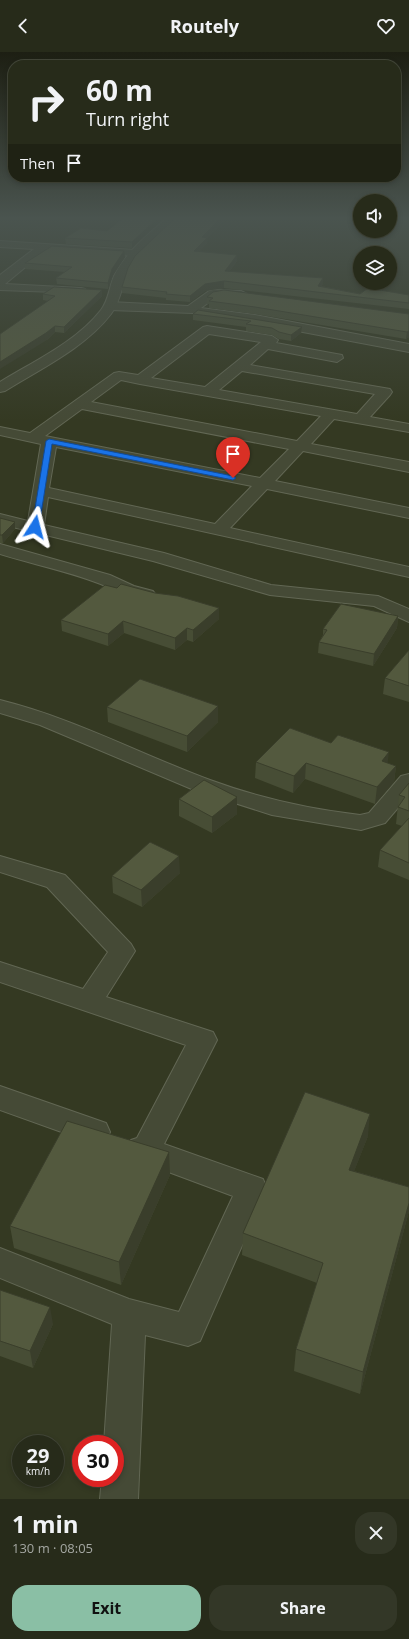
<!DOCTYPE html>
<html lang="en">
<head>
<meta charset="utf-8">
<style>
	:root { --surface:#272b1a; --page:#333727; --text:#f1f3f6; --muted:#a4a7a2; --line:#434739; --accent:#8abfa5 }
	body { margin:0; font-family:"Open Sans",sans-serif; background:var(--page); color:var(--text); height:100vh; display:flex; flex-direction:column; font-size:15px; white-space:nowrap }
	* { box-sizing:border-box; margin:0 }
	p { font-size:13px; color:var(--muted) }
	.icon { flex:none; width:22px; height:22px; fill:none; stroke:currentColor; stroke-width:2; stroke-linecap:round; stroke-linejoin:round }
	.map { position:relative; height:1447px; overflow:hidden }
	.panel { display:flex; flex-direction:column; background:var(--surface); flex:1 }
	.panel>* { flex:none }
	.guide { position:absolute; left:8px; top:8px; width:393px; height:122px; border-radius:16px; box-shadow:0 2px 6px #0003,0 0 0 1px var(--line); background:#272b1a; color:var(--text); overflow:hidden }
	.fabs { position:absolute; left:353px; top:142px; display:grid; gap:8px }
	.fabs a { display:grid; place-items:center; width:44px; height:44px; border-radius:50%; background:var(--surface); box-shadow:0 2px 6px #0003,0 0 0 1px var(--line); font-size:20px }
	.speed { position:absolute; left:12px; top:1383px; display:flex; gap:8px; font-size:20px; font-weight:700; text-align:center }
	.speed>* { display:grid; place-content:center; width:52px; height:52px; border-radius:50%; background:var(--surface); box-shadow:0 2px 6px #0003,0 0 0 1px var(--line); line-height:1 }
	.speed small { font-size:10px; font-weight:400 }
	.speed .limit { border:6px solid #d22; background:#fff; color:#111 }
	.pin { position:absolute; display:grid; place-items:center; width:34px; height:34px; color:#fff; margin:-41px -17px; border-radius:50% 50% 50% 0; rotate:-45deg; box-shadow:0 0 4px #0007 }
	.pin .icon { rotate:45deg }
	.me { position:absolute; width:44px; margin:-22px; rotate:9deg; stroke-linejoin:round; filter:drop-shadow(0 0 3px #0008) }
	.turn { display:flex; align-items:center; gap:14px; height:84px; padding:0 12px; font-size:18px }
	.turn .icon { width:52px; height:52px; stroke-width:2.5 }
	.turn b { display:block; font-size:28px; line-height:34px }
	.then { display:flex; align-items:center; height:38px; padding:0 12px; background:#0003; gap:8px; font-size:15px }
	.round { display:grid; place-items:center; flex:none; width:42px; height:42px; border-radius:16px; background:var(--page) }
	.headline { display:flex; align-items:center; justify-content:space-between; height:68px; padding:0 12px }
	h1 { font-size:24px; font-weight:700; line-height:30px }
	.button { display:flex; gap:8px; margin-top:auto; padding:8px 12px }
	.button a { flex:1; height:46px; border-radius:16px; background:var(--accent); color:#111; font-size:16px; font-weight:700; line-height:46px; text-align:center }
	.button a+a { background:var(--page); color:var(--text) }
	header { display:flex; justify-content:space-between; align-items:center; height:52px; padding:0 12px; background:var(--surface); font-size:18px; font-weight:700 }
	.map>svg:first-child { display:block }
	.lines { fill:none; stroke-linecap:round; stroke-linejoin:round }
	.minor-casing { stroke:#626754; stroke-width:2 }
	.tertiary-casing { stroke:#626754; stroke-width:2 }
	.minor { fill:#454a36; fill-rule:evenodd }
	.tertiary { fill:#454a36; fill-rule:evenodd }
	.wall { fill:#474d35 }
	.shaded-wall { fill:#3a3e2b }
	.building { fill:#53593e; stroke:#3a3e2b }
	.route { fill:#1a73e8; stroke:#114b97 }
</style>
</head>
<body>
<header><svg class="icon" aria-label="back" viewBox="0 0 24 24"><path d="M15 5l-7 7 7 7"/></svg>Routely<svg class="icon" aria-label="heart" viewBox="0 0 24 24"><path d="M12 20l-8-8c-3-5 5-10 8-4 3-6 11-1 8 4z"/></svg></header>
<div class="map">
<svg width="409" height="1447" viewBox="0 0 409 1447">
	<rect width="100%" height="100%" fill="#343922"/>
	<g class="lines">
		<defs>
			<path id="minor" d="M0,189L135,198L140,201L135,204L46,198L5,232L81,236L85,237L87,239L85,241L0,238V223L34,197L0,195Z
				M213,238L241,239L247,242L241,245H216L201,256L255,263L409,292V300L255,271L193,261L110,258L104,254L110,250L188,254L209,239Z
				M207,274L272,284L278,288L276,291L342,303L343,306L337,310L268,297L250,313L390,337L392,340L390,343L370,365L409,372V380L334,367L311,392L409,410V420L303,399L275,429L409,456V466L267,437L230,476L409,515V525L48,445L44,473L164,501L271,533L378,544L409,557V570L374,554L270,543L153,509L0,472V462L28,469L41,392L0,383V375L30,381L114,321L119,320L138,323L203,275ZM209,282L261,290L205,335L151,326ZM242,319L375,342L357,362L219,338ZM121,328L140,332L321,364L297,389L91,350ZM82,357L289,397L260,426L45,384ZM56,395L252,434L215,472L49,436Z
				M0,492L110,523L134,534L153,539L156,543L153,547C135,551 115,537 98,531C67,519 32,512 0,502Z
				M0,648C73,666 140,702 210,728C259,746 309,757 360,763L369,761L401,724L409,722V743L385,771L361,778L272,763L194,738L40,673L0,661Z
				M0,804L65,823L131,892L135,899L106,945L213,980L217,988L164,1092L263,1127L267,1137L200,1289L188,1294L145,1283L138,1447H100L102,1426H115V1392H104L112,1272L0,1226V1196L129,1247L179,1260L233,1144L131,1106L127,1097L131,1088L137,1086L186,993L0,930V910L83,937L108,900L47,835L0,820Z
				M0,1034L106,1071L110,1080L106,1089L95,1092L0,1058Z"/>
			<path id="tertiary" d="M167,166H179C166,182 147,192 134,209C122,225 123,246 111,262C85,296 40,317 5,339L0,340V330C34,309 76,290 101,258C109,248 109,235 114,224C126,200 147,183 167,166Z"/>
		</defs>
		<use href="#minor" class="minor-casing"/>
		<use href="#tertiary" class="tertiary-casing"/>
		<use href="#minor" class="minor"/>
		<use href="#tertiary" class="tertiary"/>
	</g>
	<path class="wall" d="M123,166H164L132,196L66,192L65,186L107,179Z
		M175,166H227L207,186V191L199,200L237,209L229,220L323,226V232L321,234L360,242L409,243V257L224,236L205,239L190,250L166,248V246L122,241V235Z
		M124,199L125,205L113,223L108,237L57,232L56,226L65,220L25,217V211Z
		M102,238V244L64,281L55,280L47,288L48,249L43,248V242Z
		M207,245L409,262V285L406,287L255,262L209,256V252H207Z
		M193,262L302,275L301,281L291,289L279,287L272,283L246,279V275L193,268Z
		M0,466L15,477L3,491H0Z
		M117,536L155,541L219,556V567L193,590L187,588L175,598L124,581L108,594L62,579L61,568Z
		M398,564L397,576L373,614L318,601L319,590L323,583V577Z
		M409,598V650L383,642L385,626Z
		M218,654V670L187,700L108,670L107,655Z
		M256,710L388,711L396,714L394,730L375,752L305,727L293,741L255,726Z
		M409,731V828L378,815L380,798L402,774L396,772L399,743Z
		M237,745V762L212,781L179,764V747Z
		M180,821L142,855L113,841L112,824Z
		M368,1084L354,1119L409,1135V1159L360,1342L294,1319L296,1297L317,1231L242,1203L243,1181Z
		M169,1100L170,1123L121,1233L14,1196L10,1174Z
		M0,1238L53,1272L33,1316L0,1304Z"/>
	<path class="shaded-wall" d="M158,166H164L132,196V190Z
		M221,166H227L202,191V185Z
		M207,186V191L194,205V199Z
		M124,199L125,205L113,223L108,237V231L112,217Z
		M237,203V209L225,225V219Z
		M323,226V232L318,240V234Z
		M224,229V236L205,239L190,250V244L205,232Z
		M102,238V244L64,281V275Z
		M55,274V280L47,288L0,317V310Z
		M302,275L301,281L291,289V283Z
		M409,279V285L406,287L407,280Z
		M15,470V477L3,491L2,483Z
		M219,556V567L193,590V578Z
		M398,564L397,576L373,614L374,602Z
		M123,569L124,581L108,594V582Z
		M187,576V588L175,598V586Z
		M218,654V670L187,700V684Z
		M389,700L387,716L382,709Z
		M306,711L305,727L293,741L294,724Z
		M396,714L394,730L375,752L377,735Z
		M237,745V762L212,781V765Z
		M179,804L180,821L142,855L141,838Z
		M370,1062L368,1084L346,1140L349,1118Z
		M169,1100L170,1123L121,1233L119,1210Z
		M409,1151V1159L360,1342L363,1320Z
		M50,1255L53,1272L33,1316L30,1299Z"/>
	<path class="building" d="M123,166H158L132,190L65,186L81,176L107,179Z
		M175,166H221L202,185L207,186L194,199L237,203L225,219L323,226L318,234L360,242L368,236L409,243V251L224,229L205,232L190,244L166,242L167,240L122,235L128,216L135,204Z
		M52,194L124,199L112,217L108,231L56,226L72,215L25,211Z
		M54,235L102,238L64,275L55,274L46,281L0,310V282L55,244L43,242Z
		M224,238L409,262V279L407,280L255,255L209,249L213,246L207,245L213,240Z
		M198,258L302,275L291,283L279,280L272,276L246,272L251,269L193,262Z
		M0,466L15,470L2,483H0Z
		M121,532L155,541L178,544L219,556L193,578L187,576L175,586L123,569L108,582L61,568L105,533L117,536Z
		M341,552L398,564L374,602L319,590L327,578L323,577Z
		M409,598V634L385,626Z
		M140,627L218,654L187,684L107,655Z
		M290,676L331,691L338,683L389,700L382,709L396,714L377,735L306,711L294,724L256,710Z
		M204,728L237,745L212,765L179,747Z
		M409,731V759L398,755L405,745L399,743Z
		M409,766V811L380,798Z
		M150,790L179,804L141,838L112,824Z
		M305,1040L370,1062L349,1118L409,1135V1151L363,1320L296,1297L323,1211L243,1181Z
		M67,1069L169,1100L119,1210L10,1174Z
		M0,1238L50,1255L30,1299L0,1289Z"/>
	<linearGradient id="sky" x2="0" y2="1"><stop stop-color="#1d1f13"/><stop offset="0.45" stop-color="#4a544f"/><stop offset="1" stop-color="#4a544f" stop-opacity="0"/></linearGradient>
	<rect width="409" height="369" fill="url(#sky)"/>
	<path class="route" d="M49,387L233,424L236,426L233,428L52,392L39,475L35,477L32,475L46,389Z"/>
</svg>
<div class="fabs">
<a><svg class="icon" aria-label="sound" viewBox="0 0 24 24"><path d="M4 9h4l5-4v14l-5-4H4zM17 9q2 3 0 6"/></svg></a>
<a><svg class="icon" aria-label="layers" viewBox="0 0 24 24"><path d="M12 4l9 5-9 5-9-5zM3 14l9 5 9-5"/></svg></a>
</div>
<div class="speed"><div>29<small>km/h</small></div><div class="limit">30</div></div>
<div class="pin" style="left:233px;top:426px;background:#d93025"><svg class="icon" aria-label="arrive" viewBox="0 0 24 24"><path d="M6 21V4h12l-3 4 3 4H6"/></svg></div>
<svg class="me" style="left:35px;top:475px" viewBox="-20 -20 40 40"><path d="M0-17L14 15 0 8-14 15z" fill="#1a73e8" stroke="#fff" stroke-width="4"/></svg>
<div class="guide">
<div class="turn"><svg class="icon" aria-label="right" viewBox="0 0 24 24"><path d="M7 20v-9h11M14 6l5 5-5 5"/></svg><div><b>60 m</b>Turn right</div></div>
<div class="then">Then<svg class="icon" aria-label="arrive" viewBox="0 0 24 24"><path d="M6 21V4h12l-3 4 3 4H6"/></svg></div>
</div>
</div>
<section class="panel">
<div class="headline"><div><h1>1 min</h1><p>130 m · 08:05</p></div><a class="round"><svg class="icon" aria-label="close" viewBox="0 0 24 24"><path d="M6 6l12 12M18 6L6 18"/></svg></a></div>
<div class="button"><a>Exit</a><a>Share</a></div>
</section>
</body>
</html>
